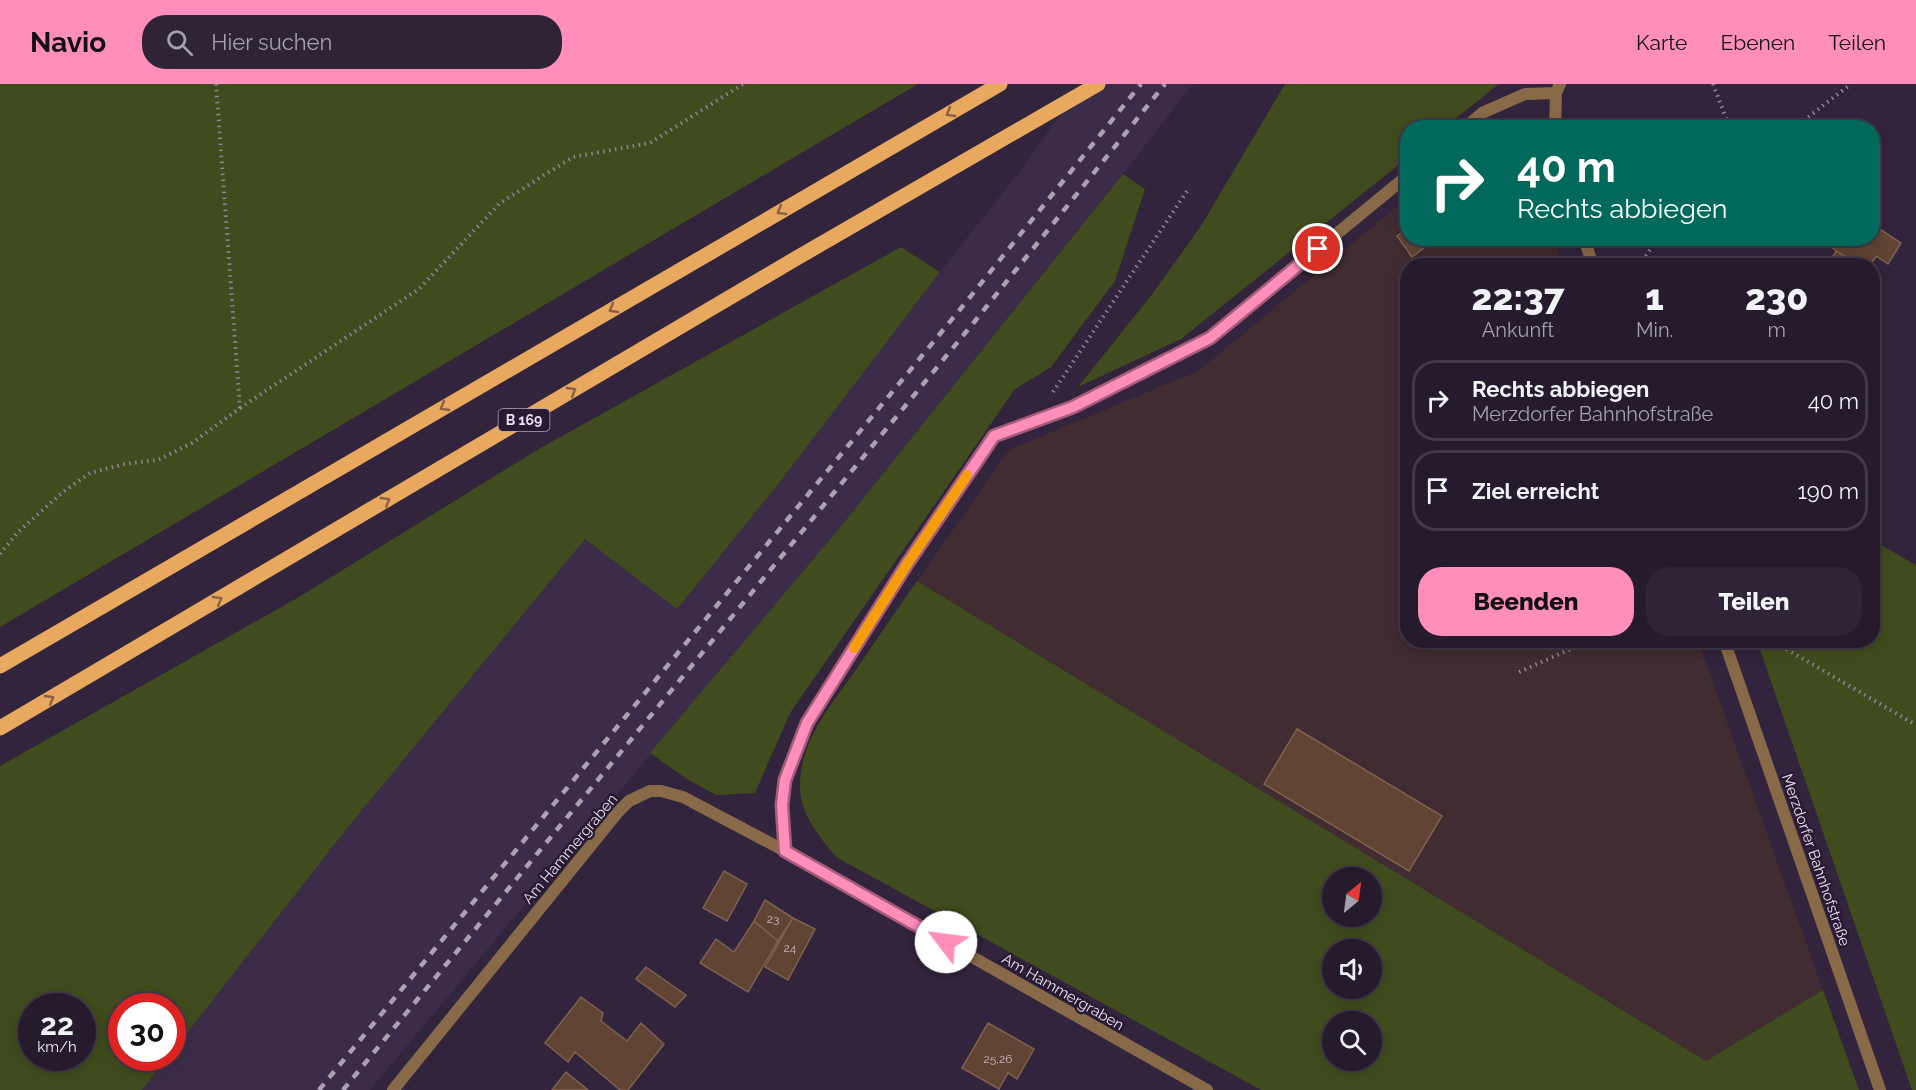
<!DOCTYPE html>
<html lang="de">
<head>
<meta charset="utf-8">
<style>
	:root { --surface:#261b2d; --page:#2e2435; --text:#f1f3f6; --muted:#a4a1aa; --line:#423949; --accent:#ff8eba }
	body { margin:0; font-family:Raleway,sans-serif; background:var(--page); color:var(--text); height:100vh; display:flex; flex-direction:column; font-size:22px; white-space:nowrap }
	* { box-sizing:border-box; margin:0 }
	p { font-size:20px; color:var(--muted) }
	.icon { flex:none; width:33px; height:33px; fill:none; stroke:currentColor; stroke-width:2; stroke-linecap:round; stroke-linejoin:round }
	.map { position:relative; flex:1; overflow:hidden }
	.sheet { position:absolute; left:1400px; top:174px; width:480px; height:390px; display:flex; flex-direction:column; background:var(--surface); border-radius:24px; box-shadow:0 3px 15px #0003,0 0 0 2px var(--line) }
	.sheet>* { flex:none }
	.hud { position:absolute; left:1400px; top:36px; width:480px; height:126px; border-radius:24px; box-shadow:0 3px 15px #0003,0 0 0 2px var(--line); background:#00695c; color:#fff; overflow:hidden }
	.needle { width:39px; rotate:29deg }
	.fabs { position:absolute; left:1322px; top:783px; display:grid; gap:12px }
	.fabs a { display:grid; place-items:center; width:60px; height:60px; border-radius:50%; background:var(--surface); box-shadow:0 3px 15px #0003,0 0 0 2px var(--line); font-size:30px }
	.speed { position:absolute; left:18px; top:909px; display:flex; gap:12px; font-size:30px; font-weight:700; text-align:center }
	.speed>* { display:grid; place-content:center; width:78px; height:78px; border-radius:50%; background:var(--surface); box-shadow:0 3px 15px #0003,0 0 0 2px var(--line); line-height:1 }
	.speed small { font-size:15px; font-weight:400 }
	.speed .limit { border:9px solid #d22; background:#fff; color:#111 }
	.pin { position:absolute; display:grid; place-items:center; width:51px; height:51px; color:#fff; margin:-26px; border:3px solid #fff; border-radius:50%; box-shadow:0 2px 6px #0007 }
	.me { position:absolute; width:66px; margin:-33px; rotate:300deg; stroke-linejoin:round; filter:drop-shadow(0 0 4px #0008) }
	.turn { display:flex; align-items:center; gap:21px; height:126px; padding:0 18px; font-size:27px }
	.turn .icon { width:78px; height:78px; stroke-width:2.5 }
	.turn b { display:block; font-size:42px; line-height:51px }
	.eta { display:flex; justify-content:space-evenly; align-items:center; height:102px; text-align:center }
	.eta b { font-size:36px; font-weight:800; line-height:42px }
	.button { display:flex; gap:12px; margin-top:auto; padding:12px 18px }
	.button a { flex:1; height:69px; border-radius:24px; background:var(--accent); color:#111; font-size:24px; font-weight:800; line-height:69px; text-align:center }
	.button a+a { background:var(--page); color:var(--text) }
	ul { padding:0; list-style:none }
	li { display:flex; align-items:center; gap:18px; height:81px; margin:0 12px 9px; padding:0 6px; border:3px solid var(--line); border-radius:24px }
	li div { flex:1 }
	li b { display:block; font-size:22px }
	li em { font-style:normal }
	header { display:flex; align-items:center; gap:36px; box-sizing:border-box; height:84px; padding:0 30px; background:var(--accent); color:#111 }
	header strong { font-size:28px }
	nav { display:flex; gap:33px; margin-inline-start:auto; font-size:21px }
	.search { width:420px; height:54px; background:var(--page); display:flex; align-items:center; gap:15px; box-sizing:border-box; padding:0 21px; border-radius:24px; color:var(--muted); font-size:22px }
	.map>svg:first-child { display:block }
	.built { fill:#3c2c49 }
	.industrial { fill:#402c31 }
	.green { fill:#404c1d; fill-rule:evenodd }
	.building { fill:#604433; stroke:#7f6150; stroke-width:1.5 }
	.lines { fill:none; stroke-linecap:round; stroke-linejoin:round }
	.path { stroke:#908599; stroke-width:4; stroke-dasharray:1.5 4.5; stroke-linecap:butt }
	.street { stroke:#896a48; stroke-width:12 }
	.primary { stroke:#e8a85e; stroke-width:15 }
	.rail { stroke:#aba1b3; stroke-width:4.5; stroke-dasharray:8 8; stroke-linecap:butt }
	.oneway { stroke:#886148 }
	.route-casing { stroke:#a65c79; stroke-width:15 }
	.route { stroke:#ff8eba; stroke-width:10 }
	.slow { stroke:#f59e0b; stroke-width:10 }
	.labels { text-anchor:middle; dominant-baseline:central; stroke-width:5; stroke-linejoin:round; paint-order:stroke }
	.number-label { font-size:12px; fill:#c6b8c0 }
	.shield { fill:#281a32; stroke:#aea4b6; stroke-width:1.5 }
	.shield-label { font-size:14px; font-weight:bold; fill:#e8dfef }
	.street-label { font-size:15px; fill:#e8dfef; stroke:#281a32 }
</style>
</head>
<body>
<header>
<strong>Navio</strong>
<div class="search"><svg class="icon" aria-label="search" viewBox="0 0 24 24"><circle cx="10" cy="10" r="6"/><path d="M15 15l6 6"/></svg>Hier suchen</div>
<nav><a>Karte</a><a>Ebenen</a><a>Teilen</a></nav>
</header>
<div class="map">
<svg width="1916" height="1006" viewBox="0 0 1916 1006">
	<rect width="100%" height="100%" fill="#32243c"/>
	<path class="built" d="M1088,0H1193L1123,90L837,447L370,1006H142L167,974H172L173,967L345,747L585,455L677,524L780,398L930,201L1027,78L1055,38Z"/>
	<path class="industrial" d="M1407,114V154L1553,155L1563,181L1407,182V556L1698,557L1823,906L1706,977L917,497L1009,366L1198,287Z"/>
	<path class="green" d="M0,0H918L0,543Z
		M1285,0H1499L1445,43L1407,44V74L1181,255L1078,303L1153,209L1201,142Z
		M1123,90L1145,105L1115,197L1051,283L1015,305L790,629L755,709L716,711L687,695L650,669L837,447Z
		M901,163L940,188L780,398L677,525L585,455L345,747L173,967L172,922H122V974H167L142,1006H0V682L299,513L537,366ZM32,922H82V974H32Z
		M1872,456L1916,481V1006H1912L1757,557L1872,556Z
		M917,497L1706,977L1823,906L1859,1006H1261L836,773C820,753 799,729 800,701C800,655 835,616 860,580C879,552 898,524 917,497ZM1332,794H1371V832H1332ZM1332,866H1371V904H1332ZM1332,938H1371V976H1332Z"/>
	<path class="building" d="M1872,140L1901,159L1888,180L1876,172L1870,182H1859L1828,161L1833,154H1872Z
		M1407,145V154H1437L1412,173L1397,152Z
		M1836,167L1859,182H1827Z
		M1297,645L1442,732L1409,787L1264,700Z
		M724,787L747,800L727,837L703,824Z
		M765,816L793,834L778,857L754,837Z
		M793,834L815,845L788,896L765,883Z
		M754,837L778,857L748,908L700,879L716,855L734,868Z
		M646,883L686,911L675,923L636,895Z
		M581,913L603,929L601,937L627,957L641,939L664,960L628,1006H620L575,968L568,978L545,959Z
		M988,939L1034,965L1017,995L1008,989L999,1005L962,984Z
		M566,988L588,1006H552Z"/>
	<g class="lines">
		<path class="path" d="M1713,0L1727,37V44
			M1794,44L1851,0
			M1639,182L1658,154
			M1053,308L1189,104
			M240,324L419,205L500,119L573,73L650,59L743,0
			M0,470L18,448L63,408L90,389L125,380L158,376L192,359L240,324L216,0
			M1771,556L1916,641
			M1519,588L1591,556"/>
		<path class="street" d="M1465,44L1482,29L1525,10L1556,9
			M1555,44L1556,9L1560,0
			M1584,154L1593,182
			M1724,556L1880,1006
			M785,767L782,721L785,696L807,639L907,480L994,352L1073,323L1210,254L1407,92
			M393,1006L618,728L629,717L650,707H661L683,713L785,767L1207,1006"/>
		<path class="primary" d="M0,582L1000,0
			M0,644L795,175L1098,0"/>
		<path class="rail" d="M319,1006L962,223L1141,0
			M343,1006L975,237L1165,0"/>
	</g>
	<defs><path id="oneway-chevron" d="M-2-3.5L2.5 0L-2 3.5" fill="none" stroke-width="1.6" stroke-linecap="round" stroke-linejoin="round" transform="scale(1.5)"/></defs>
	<g class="oneway">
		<use href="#oneway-chevron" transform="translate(950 29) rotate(150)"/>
		<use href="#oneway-chevron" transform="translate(781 127) rotate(150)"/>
		<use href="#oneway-chevron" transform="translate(613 225) rotate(150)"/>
		<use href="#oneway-chevron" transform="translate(572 307) rotate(-31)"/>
		<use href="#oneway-chevron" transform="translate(444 323) rotate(150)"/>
		<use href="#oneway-chevron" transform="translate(386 417) rotate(-31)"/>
		<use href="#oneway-chevron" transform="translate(218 516) rotate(-31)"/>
		<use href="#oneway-chevron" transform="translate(50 615) rotate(-31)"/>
	</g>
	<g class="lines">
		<defs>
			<path id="route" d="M946,858L785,767L782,721L785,696L807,639L907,480L994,352L1073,323L1210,254L1318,165"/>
		</defs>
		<use href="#route" class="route-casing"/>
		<use href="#route" class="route"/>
		<path class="slow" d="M854,564L907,480L967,391"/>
	</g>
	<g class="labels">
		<g class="number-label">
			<text x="773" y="835">23</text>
			<text x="790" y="864">24</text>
			<text x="998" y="975">25,26</text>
		</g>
		<rect class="shield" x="498.5" y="325" width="51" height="22" rx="4.5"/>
		<g class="shield-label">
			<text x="524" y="336">B 169</text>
		</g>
		<g class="street-label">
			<text transform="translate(570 765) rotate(-50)">Am Hammergraben</text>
			<text transform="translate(1816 776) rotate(71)">Merzdorfer Bahnhofstraße</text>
			<text transform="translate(1063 908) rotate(30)">Am Hammergraben</text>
		</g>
	</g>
</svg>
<div class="fabs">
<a><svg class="needle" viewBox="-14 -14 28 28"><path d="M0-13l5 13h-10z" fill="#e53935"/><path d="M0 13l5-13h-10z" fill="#a4a1aa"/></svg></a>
<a><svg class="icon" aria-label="sound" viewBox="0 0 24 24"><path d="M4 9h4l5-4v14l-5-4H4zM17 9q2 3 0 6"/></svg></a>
<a><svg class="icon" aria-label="search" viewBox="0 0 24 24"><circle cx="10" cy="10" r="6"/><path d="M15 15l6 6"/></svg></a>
</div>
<div class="speed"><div>22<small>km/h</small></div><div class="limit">30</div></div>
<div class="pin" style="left:1318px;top:165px;background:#d93025"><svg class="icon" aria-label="arrive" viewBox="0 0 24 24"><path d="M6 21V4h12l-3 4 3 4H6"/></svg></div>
<svg class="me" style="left:946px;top:858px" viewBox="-20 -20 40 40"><circle r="19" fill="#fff"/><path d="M0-13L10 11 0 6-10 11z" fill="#ff8eba"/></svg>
<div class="hud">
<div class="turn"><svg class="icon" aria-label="right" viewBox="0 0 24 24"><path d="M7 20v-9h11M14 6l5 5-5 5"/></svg><div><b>40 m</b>Rechts abbiegen</div></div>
</div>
<section class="sheet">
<div class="eta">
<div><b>22:37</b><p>Ankunft</p></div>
<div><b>1</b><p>Min.</p></div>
<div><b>230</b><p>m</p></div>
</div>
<ul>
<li><svg class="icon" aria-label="right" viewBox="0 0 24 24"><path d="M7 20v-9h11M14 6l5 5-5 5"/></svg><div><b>Rechts abbiegen</b><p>Merzdorfer Bahnhofstraße</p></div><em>40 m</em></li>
<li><svg class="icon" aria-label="arrive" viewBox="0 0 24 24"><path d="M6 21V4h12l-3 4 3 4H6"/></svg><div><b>Ziel erreicht</b></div><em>190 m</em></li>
</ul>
<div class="button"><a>Beenden</a><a>Teilen</a></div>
</section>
</div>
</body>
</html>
